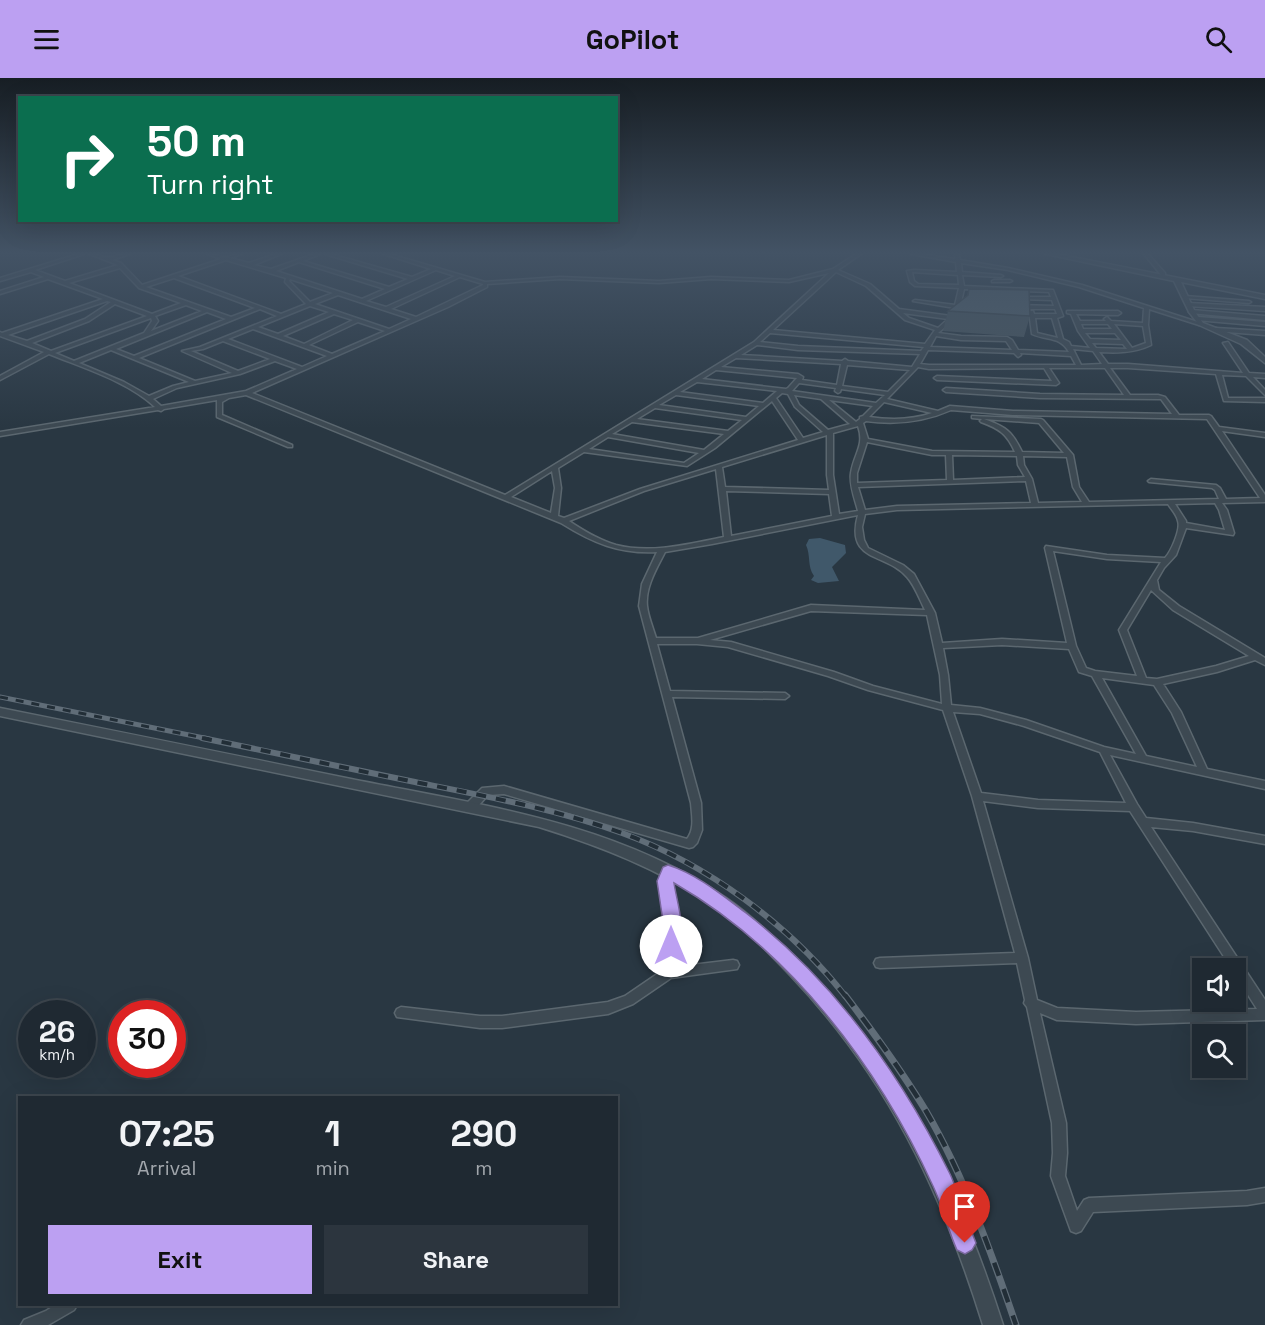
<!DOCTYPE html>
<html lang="en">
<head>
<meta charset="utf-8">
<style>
	:root { --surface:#1f2932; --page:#2c353e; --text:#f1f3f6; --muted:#a1a6ac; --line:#3c454d; --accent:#bca0f2 }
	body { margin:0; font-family:"Space Grotesk",sans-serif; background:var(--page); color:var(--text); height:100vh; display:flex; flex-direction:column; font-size:22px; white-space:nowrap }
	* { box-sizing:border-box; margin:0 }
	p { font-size:20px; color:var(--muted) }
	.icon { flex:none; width:33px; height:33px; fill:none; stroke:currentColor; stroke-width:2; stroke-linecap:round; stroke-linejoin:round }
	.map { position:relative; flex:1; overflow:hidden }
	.panel { position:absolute; left:18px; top:1018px; width:600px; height:210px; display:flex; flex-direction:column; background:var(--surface); border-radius:0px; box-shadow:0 6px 24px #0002,0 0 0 2px var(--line) }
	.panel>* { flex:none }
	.hud { position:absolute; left:18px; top:18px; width:600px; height:126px; border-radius:0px; box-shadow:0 6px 24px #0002,0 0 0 2px var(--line); background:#0b6e4f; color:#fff; overflow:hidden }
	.fabs { position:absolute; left:1192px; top:880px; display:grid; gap:12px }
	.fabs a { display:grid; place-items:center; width:54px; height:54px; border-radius:0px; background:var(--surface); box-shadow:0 6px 24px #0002,0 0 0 2px var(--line); font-size:30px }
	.speed { position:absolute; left:18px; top:922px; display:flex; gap:12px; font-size:30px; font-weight:700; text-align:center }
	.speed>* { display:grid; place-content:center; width:78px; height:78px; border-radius:50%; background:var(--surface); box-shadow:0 6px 24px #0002,0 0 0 2px var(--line); line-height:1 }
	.speed small { font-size:15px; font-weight:400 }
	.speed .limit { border:9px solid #d22; background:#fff; color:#111 }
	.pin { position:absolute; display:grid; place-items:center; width:51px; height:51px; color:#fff; margin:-62px -26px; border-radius:50% 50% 50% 0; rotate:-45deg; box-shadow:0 0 6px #0007 }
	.pin .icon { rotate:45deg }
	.me { position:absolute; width:66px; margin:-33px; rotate:0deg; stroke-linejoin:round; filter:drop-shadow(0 0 4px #0008) }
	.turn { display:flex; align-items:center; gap:21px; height:126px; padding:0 30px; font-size:27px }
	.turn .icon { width:78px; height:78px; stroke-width:2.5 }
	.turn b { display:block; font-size:42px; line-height:51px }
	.eta { display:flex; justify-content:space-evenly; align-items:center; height:102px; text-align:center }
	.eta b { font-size:36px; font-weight:700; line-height:42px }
	.action { display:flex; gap:12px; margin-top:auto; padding:12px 30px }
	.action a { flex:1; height:69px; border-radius:0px; background:var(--accent); color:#111; font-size:24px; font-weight:700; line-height:69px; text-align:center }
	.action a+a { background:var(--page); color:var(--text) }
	header { display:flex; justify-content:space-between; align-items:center; height:78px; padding:0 30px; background:var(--accent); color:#111; font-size:27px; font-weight:700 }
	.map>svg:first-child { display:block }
	.water { fill:#40586a }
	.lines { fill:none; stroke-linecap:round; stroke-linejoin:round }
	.minor-casing { stroke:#5b676f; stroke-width:3 }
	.tertiary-casing { stroke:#5b676f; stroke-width:3 }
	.minor { fill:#3d4952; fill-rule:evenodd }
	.tertiary { fill:#3d4952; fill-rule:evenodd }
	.rail-far2-casing { stroke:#606d78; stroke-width:5 }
	.rail-far1-casing { stroke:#606d78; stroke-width:6 }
	.rail-casing { stroke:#606d78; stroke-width:7 }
	.rail-far2 { stroke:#222e37; stroke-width:3; stroke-dasharray:8; stroke-linecap:butt }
	.rail-far1 { stroke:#222e37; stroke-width:4; stroke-dasharray:10; stroke-linecap:butt }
	.rail { stroke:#222e37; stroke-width:4.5; stroke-dasharray:14; stroke-linecap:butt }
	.wall { fill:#48565f }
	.building { fill:#54646f; stroke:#3b464e; stroke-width:1.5 }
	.route { fill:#bca0f2; stroke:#7a689d; stroke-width:1.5 }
</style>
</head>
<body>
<header><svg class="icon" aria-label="menu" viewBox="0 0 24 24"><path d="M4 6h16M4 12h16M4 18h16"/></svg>GoPilot<svg class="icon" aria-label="search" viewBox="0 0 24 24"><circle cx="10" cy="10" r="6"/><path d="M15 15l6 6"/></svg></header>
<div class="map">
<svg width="1265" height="1247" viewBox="0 0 1265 1247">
	<rect width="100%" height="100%" fill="#293742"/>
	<path class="water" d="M820,460L845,467L846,475L832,489L839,503L818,505L811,502L814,498C807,488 811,478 806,467L809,461Z"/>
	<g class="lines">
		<defs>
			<path id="minor" d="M78,176H84L35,192L65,203L118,187L90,176C97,176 103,180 109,179C116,179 122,176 129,176L112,182L121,185L142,207L221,181L207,176C213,176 220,179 227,179C232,178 236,176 241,176L230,180L249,185L275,176H281L254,187L271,191L314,176H320L303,183L389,209L408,201L325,176H331L412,199L431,191L384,176H390L485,204L560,199L659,203L711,199L789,202L833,191L856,176H861L838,192L870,206L899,231L951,238L955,230L913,223L915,222L955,227L959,210L915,208L910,204L907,193L914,192L957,194L956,184L911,176H921L955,181V176H959L960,182L1008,190L1082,207L1204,246L1199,247L1149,231L1148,247L1151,267C1134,275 1117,275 1099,274L1108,286H1128L1243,295L1223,265L1228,264L1249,295L1265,296V300L1253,299L1265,312V317L1246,298L1222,297L1228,320H1265V324L1224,323L1216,296L1128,290H1110L1130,317H1158L1165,319L1179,337H1209L1211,338L1219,349L1265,355V359L1222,353L1265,417V424L1222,425L1227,432L1234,455L1233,457L1186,450L1176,477L1164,490L1157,502L1159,512L1179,528L1265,580V587L1255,582L1217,594L1163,606L1181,634L1207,691L1265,703V711L1110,677L1137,726L1146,740L1193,745L1265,758V766L1193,753L1151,749L1265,922V942L1136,946L1057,942L1040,935L1066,1045L1067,1075L1065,1098L1077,1133L1084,1122L1089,1120L1247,1113L1265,1110V1124L1247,1127L1093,1134L1081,1153L1076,1155L1071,1153L1051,1098L1053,1075L1052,1045L1027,929L1024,925L1025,922L1017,885L880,890L876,889L874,885L876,881L880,880L1015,875L972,718L943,632L868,612L828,598L728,569L697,566H657L670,613L785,615L789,618L785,621L672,619L701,725L702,752L697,765L693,769L689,770L504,716L488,717C482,723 475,735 465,733L464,730L465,727L482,710L504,708L687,761C695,751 692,738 691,725L639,528L642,506L657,474C619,476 593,465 561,445L246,317L229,320L222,324V337L292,367V369H288L217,339V322L164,331L161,333L158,332L0,358V354L155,329C127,303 83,290 49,276L0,302V298L44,274L0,258V254L2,255L103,221L48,201L0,216V213L44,199L31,194L0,203V200ZM226,182L286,200L285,204L306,226L281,236L178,198ZM299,184L385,211L362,221L276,193ZM961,185L1008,192L1079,209L1144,230L1143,245L1111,243L1107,239L1104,241L1106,243H1080L1076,236L1118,237L1121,235L1118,233H1067V235L1071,236L1078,253L1090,270L1071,268L1069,264L1063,261L1057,240L1063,238L1053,212L964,208L962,197L1001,199L1003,198L1001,197L962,194ZM120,190L139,210L181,225L152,236L69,205ZM436,192L455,198L386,229L366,223ZM836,194L866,208L905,242L935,252L925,266L773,252ZM912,194L958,197L959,207L918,206L914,203ZM829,195L754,264L505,417L252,315L448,229L487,209V206L560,201L659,205L711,201L789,204ZM460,199L483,206V207L416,239L391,231ZM174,200L255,230L231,239L146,209ZM290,201L333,215L310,224L289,203ZM964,211L1049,214L1051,219H1019L1017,220L1019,221L1052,222L1054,228L1018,227L1015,229L1018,231H1055L1057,236H1034L1033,233H1029L1032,256C1048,263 1060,258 1069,274L1018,272L1012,262L1007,259L961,258L938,255L958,238ZM338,217L411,241L389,251L315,226ZM107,223L111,224L85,241L27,263L8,257ZM115,226L147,238L51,273L32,265L89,243ZM186,227L202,233L151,253L158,243L155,238ZM310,228L329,234L278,256L258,249ZM260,231L277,238L200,269L182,273L232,295L195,303L139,280ZM207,234L226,241L134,278L116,271ZM903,235L948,241L938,250L909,240ZM334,236L353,242L304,266L283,258ZM151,240L152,243L144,255L74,283L55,275ZM1035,240H1052L1058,260L1037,255ZM358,244L385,253L332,276L309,267ZM1081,246H1108L1112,251H1083ZM1114,246L1143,248L1146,265L1132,270ZM253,251L327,278L302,289L228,261ZM770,255L924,269L921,273L798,268L760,264ZM1085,255H1115L1121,262L1090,261ZM936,258L961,262L1006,263L1012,272L930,269ZM223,263L270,281L238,293L191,273L203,271ZM1092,265L1123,266L1127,271L1096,270ZM757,267L798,272L920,276L912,289L848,283L845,281L842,283L741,277ZM1073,271L1093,273L1102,286L1081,287ZM111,272L189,304L173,308L149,318L124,304L79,285ZM928,272L1014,275L1018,279L1021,277L1020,275L1071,278L1076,287H929L920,286ZM736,280L841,286L837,307L802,302L803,299L798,296L721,289ZM275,283L297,291L246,313L161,328L153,321L177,310L240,296ZM847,287L910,292L888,314L842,308ZM918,289L929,291L1044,290L1052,303L937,298L934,300L937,302L1056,307L1059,305L1049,290H1105L1124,317L1040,316L946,310L943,312L946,314L1040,320L1158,321H1161L1172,336L1013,333L950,328L938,333L887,321ZM716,292L797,300L788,310L786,311L702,301ZM697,304L777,313L763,325L680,314ZM799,305L836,310L835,313L838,315L840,314L841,311L885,317L876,325L792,313ZM782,315L788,316L795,329L823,354L803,360L776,320ZM676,317L759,328L746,339L659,327ZM794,317L821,321L850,346L828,352L799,327ZM829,322L873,328L863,338L860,339V341L856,344ZM772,323L798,362L640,411L564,440L558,438L561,410L558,390L584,374L687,388L715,370ZM884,324L932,335C912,342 890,342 869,339ZM655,330L742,342L728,353L637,341ZM951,332L1013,337L1207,341L1260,420L1226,421L1220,410L1216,407L1151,401L1148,403L1149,404L1212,410L1215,412L1219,421L1089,424L1079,409L1073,377L1043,342L1041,341L972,338V340L982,341L980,343L981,344C1000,351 1007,356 1015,374L932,373L868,361L863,345L866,343C895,347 924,344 951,332ZM984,341L1039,345L1064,375L1022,374C1012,353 1006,349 984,341ZM632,344L724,356L704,372L612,356ZM858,348C865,368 854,375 851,395C849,407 855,421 858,433L839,436L833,397V355ZM827,357V397L829,412L725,409L722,389ZM608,359L699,375L684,385L589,371ZM867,364L932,377H946L947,402L857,405V395ZM952,377L1017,378L1018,387L1025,399L953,402ZM1023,378L1067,379L1073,409L1082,424L1038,425L1032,401L1024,387ZM716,391L724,459C689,466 651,476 616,467C599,462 584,453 569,443L644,413ZM552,393L555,410L551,435L511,419ZM1026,403L1031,425L897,428L865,432L858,409ZM726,413L829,416L832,438L731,458ZM1215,425L1219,432L1225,452L1186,445V443L1175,426ZM1168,426C1171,431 1177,437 1178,443C1181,451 1171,474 1165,480L1107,477L1046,468L1045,470L1067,565L1002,561L942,565L935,535L914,496L903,487L868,470L864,462L862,449L865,436L897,432ZM858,437C845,485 886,474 907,499C915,508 920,522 925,532L811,527L698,560H656C653,550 648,538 647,528C645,509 657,490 665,474L712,466ZM1053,473L1107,481L1161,484L1119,552L1137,598L1095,593L1086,590L1076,568ZM1151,512L1173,532L1249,578L1216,588L1157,601L1146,600L1127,552ZM811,533L927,537L940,597L942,626L873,608L834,594L731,564L710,562ZM1002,567L1069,571L1079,594L1092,598L1136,676L1104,669L1026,642L980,630L951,627L948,597L943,570ZM1102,600L1154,607L1172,635L1197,689L1146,678ZM953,634L980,636L1024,648L1100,674L1126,725L1038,722L981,715ZM983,723L1038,730L1130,733L1232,891H1236V898L1257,931L1136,934L1057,930L1037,922L1028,880Z
				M1144,176H1148L1165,195V197H1161Z
				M994,202H1010L1012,203L1010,204H992V203Z
				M1185,218L1249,223L1251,224L1249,225L1183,220V218Z
				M1189,225L1265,229V233L1187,228V226Z
				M1192,232L1265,238V242L1190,235L1189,234Z
				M1198,239L1265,244V248L1196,242V240Z
				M1216,250L1265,253V257L1214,253L1213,252Z
				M668,789L672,790L673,793L670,803L679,850L675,889L733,882L737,883L739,887L737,891L671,900L633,926L608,936L502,950H480L397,939L395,935L397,931L401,929L480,938H502L608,924L625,918L663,892L667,850L660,803L664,790Z
				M55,1227H77L74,1232L48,1247H21L24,1242L46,1233Z"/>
			<path id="tertiary" d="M1046,176H1057L1265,217V221L1181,204L1195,234L1203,245L1247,262L1265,279V285L1241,266L1199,247L1189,234L1174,203Z
				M0,630C117,653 234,677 351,701C480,727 614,744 726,820C754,839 778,864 802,888C904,993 959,1110 1003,1247H983C941,1112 888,1000 790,897C766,872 741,846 712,827C659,791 600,768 539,749L0,638Z"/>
		</defs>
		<use href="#minor" class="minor-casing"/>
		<use href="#tertiary" class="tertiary-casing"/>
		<use href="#minor" class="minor"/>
		<use href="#tertiary" class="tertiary"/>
		<defs>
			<path id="rail-far2" d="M0,619L209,661"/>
			<path id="rail-far1" d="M202,660C273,674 344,690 415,704C485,718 555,731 622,755C707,786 790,847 846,919"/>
			<path id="rail" d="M845,917C874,955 901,992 926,1033C965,1100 991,1174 1016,1247"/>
		</defs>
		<use href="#rail-far2" class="rail-far2-casing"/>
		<use href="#rail-far1" class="rail-far1-casing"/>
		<use href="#rail" class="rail-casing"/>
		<use href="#rail-far2" class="rail-far2"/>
		<use href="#rail-far1" class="rail-far1"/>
		<use href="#rail" class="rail"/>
	</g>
	<path class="wall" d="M969,211L1030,238L1024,259L943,253L948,233L967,218Z"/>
	<path class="building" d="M969,211L1029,212L1030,238L948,233L968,217Z"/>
	<linearGradient id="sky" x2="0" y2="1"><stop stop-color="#171e24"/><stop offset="0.5" stop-color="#435365"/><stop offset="1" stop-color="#435365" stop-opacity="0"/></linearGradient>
	<rect width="1265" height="350" fill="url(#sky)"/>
	<path class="route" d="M668,787C697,796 722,817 746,835C834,903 901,997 950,1096C960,1118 967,1142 976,1165L972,1172L965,1176L957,1172C948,1152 943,1129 933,1108C878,988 790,872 674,805C677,825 687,853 678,873L671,875L665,873L663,868L664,850L657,803L663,789Z"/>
</svg>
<div class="fabs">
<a><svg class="icon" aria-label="sound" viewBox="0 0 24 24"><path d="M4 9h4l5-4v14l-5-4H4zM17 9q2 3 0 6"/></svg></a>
<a><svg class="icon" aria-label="search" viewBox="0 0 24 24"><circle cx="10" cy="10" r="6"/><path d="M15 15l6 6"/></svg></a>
</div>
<div class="speed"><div>26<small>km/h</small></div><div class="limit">30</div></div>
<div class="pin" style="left:965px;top:1165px;background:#d93025"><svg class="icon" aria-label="arrive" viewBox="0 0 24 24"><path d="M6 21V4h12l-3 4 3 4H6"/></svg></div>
<svg class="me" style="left:671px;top:868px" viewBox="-20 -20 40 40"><circle r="19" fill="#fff"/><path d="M0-13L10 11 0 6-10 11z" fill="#bca0f2"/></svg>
<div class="hud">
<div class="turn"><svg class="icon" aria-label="right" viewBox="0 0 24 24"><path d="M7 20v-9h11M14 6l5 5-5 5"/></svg><div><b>50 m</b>Turn right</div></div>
</div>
<section class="panel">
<div class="eta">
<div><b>07:25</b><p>Arrival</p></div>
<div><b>1</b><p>min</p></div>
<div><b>290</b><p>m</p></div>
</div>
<div class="action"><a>Exit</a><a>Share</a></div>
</section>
</div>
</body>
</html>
